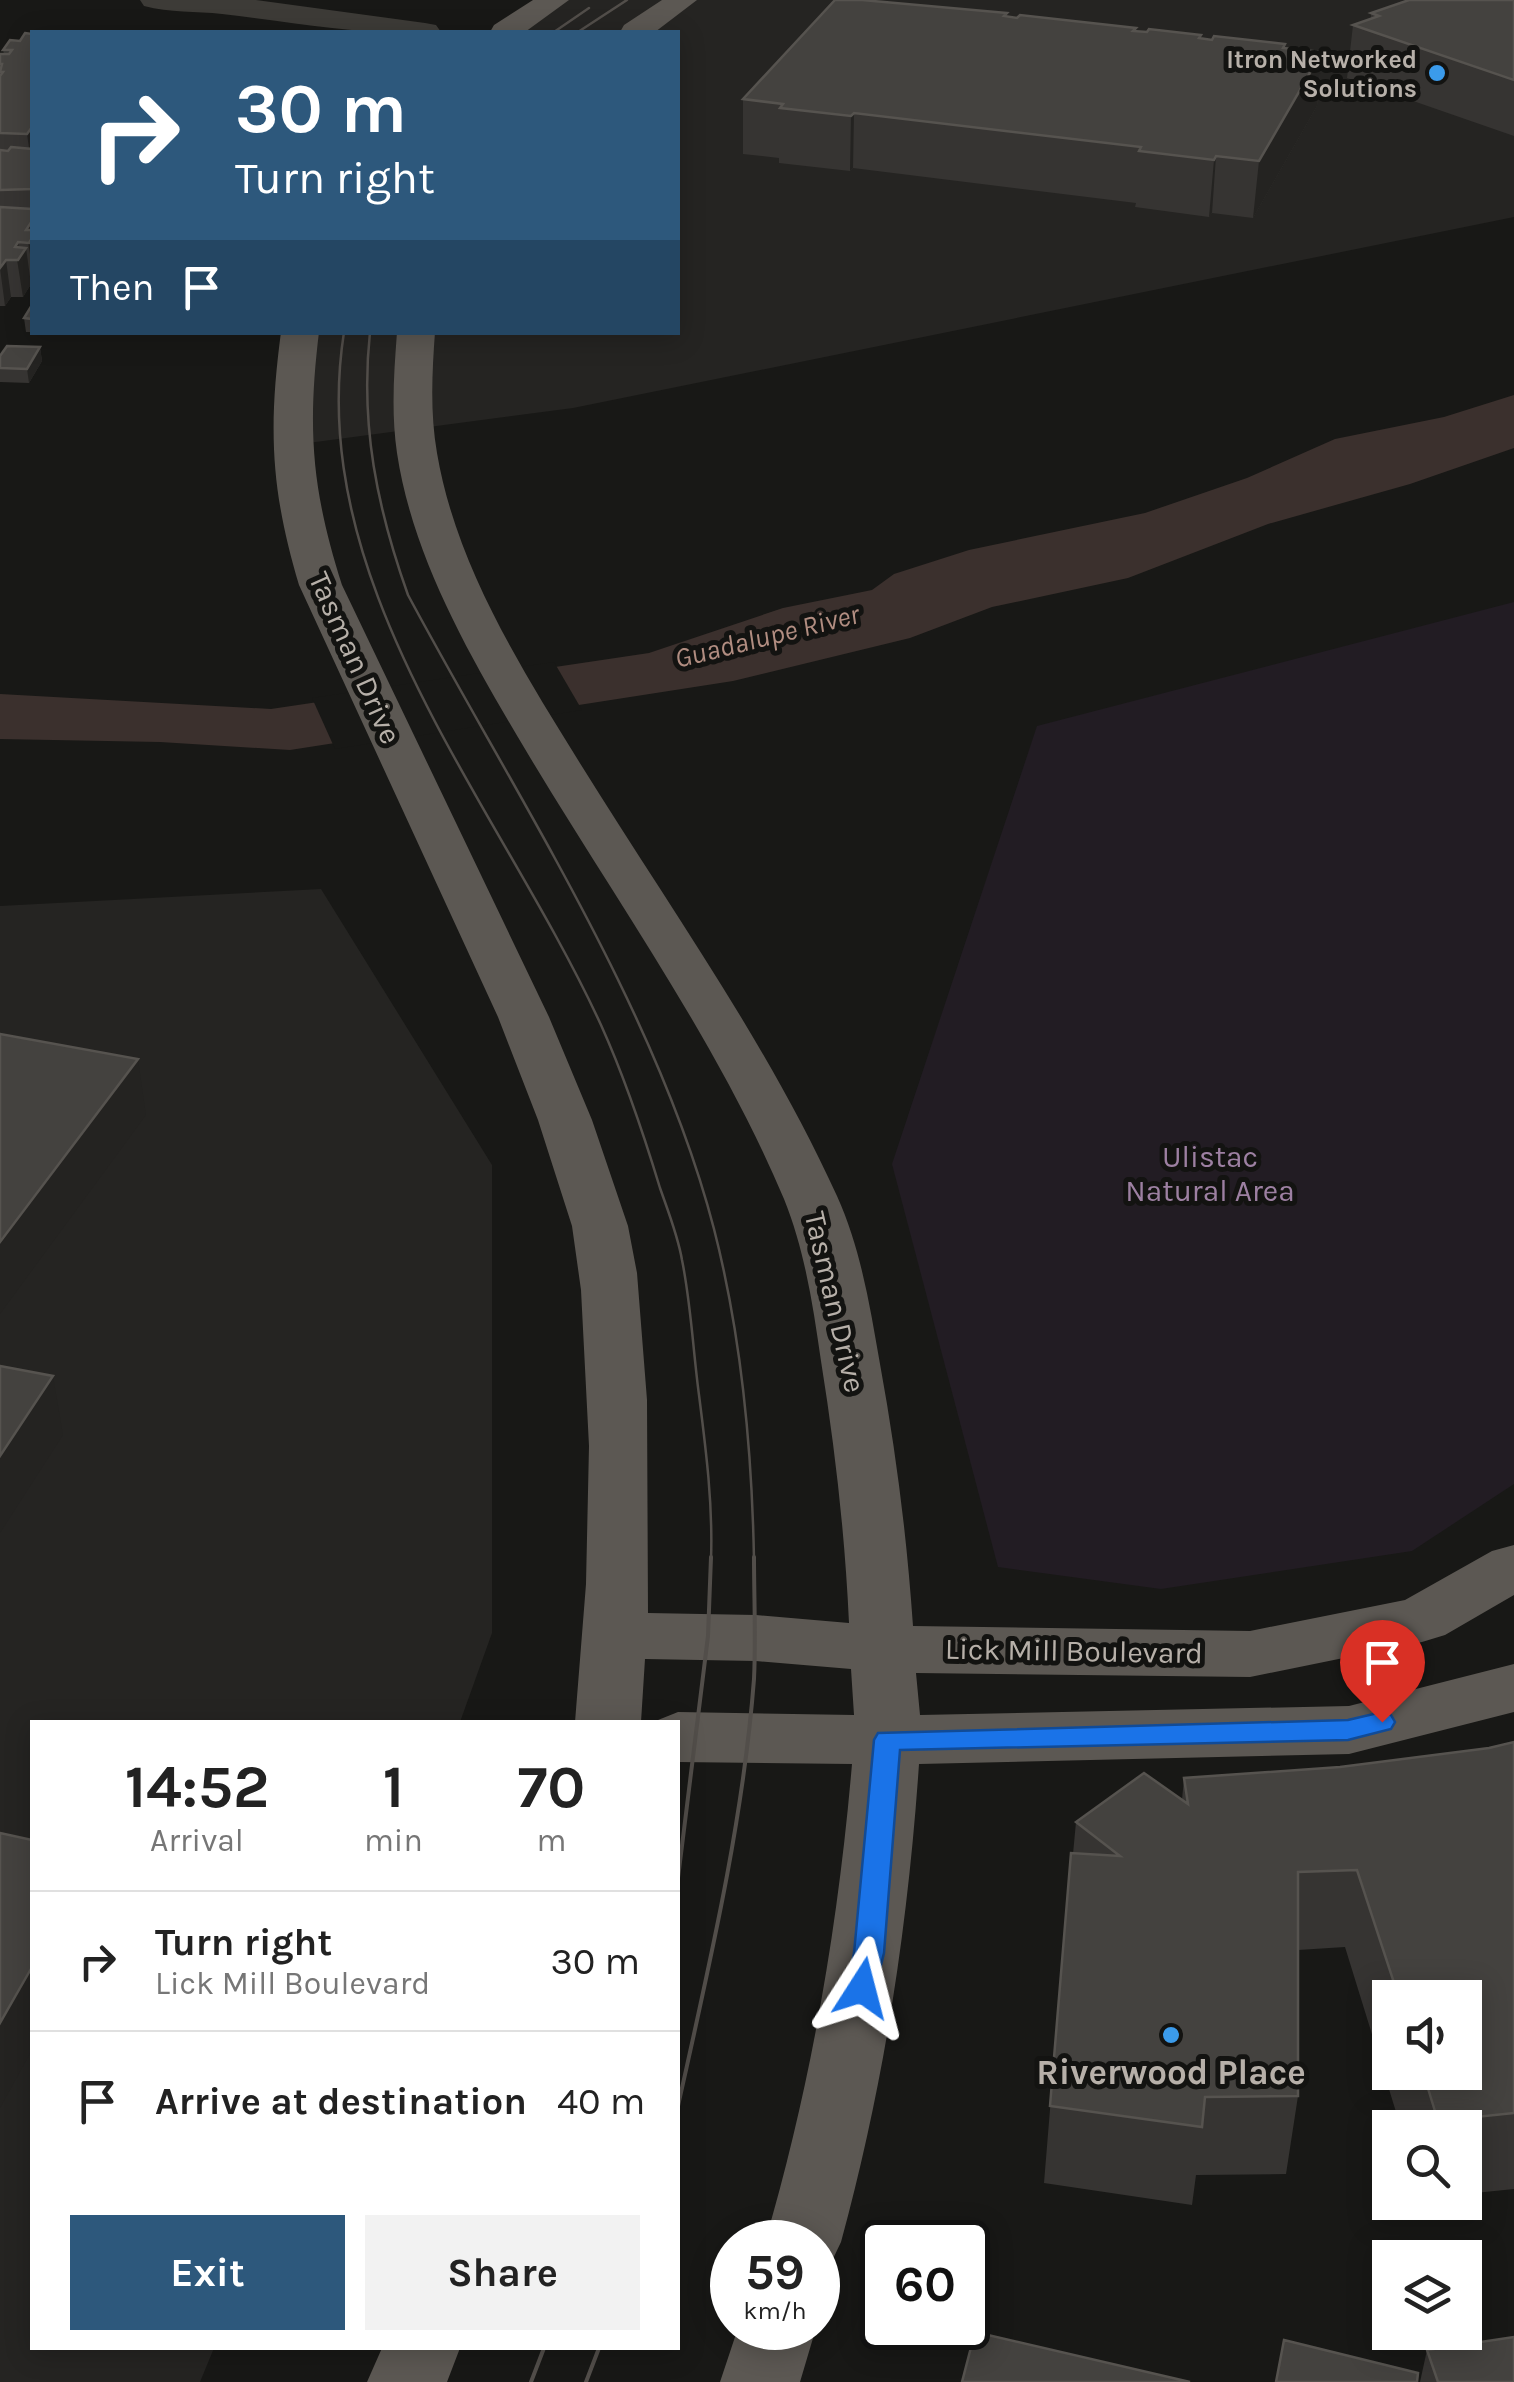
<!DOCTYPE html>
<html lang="en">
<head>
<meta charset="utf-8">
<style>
	:root { --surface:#fff; --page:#f2f2f2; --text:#222; --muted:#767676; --line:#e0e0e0; --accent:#2d587c }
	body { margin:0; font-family:Karla,sans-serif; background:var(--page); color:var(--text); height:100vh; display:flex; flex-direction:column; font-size:38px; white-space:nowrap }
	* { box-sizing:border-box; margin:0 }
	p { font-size:32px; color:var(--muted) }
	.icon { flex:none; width:55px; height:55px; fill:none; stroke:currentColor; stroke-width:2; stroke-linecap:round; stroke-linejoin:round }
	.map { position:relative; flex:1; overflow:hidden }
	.sheet { position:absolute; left:30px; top:1720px; width:650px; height:630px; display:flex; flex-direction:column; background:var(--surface); border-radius:0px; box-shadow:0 5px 25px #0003 }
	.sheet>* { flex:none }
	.guide { position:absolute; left:30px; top:30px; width:650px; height:305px; border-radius:0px; box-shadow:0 5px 25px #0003; background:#2d587c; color:#fff; overflow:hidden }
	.controls { position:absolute; left:1372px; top:1980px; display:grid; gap:20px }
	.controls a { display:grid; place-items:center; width:110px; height:110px; border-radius:0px; background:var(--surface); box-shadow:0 5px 25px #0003; font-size:50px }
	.speed { position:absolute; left:710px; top:2220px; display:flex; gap:20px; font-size:50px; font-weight:700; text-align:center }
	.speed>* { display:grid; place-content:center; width:130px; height:130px; border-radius:50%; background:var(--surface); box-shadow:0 5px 25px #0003; line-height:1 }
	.speed small { font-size:25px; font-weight:400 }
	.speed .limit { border:5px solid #111; border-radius:15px; background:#fff; color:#111 }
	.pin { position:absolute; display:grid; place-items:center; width:85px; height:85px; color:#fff; margin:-102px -42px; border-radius:50% 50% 50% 0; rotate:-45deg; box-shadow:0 0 10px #0007 }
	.pin .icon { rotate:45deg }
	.me { position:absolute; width:110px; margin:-55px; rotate:9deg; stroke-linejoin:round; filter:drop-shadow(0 0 8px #0008) }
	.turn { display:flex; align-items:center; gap:35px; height:210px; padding:0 40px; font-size:45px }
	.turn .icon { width:130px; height:130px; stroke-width:2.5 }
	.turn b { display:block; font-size:70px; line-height:85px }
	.then { display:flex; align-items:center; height:95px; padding:0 40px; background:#0003; gap:20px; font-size:38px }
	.eta { display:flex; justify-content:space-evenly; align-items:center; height:170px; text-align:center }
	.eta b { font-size:60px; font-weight:700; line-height:70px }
	.action { display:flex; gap:20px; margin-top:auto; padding:20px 40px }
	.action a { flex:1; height:115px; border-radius:0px; background:var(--accent); color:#fff; font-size:40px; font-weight:700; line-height:115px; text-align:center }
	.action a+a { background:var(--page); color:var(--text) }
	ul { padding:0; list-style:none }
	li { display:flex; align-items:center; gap:30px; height:140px; padding:0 40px; border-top:2px solid var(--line) }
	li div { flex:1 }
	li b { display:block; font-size:38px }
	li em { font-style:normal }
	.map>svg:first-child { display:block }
	.built { fill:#252422 }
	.green { fill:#221c23 }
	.water { fill:#3b302d }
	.pier { fill:#181816 }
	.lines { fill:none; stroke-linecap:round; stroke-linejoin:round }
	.minor { fill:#3d3b37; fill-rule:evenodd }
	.major { fill:#5c5853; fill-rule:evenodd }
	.tram-far1 { stroke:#524e4a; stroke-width:2.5 }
	.tram { stroke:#524e4a; stroke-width:4 }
	.wall { fill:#363432; fill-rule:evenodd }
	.shaded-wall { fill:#242321 }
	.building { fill:#44423f; stroke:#56534f; stroke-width:2.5 }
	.route { fill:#1a73e8; stroke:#114b97; stroke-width:2.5 }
	.poi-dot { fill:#3b9beb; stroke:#131311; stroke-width:4 }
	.labels { text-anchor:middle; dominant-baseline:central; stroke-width:10; stroke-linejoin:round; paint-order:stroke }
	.far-poi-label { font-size:25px; font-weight:bold; fill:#b7b0a9; stroke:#131311; text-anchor:end }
	.far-water-label { font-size:28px; font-style:italic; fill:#b18d81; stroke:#131311 }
	.street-label { font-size:30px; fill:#b7b0a9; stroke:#131311 }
	.park-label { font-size:30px; fill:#9d80a2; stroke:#131311 }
	.near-poi-label { font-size:35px; font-weight:bold; fill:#b7b0a9; stroke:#131311 }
</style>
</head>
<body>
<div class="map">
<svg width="1514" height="2382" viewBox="0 0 1514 2382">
	<rect width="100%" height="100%" fill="#181816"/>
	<path class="built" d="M558,0H1514V217L573,408L293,445L306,333L678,332V32H506Z
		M321,889L492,1165V1633L460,1722H32V2348H214L200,2382H0V906Z"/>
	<path class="green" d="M1514,602V1484L1412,1551L1161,1589L998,1567L892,1164L1037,726Z"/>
	<path class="water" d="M1514,395V448L1410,484L1268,524L1128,578L992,607L910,638L733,681L290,750L160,742L0,739V694L271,709L649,653L783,608L872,590L894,574L969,550L1145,513L1247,478L1335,439L1444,417Z"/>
	<path class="pier" d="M554,662L582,710L335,749L312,698Z"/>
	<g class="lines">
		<path class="minor" d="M140,0H256L425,23L436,25L441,32C367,37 295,22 222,14C196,11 170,13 144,6Z"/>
		<path class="major" d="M533,0H569L525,32H490L494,25Z
			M662,0H697L655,32H620L624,25Z
			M281,332H319C307,430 312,491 342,585L549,1017L592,1120L628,1226L637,1273L647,1400L648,1613L756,1615L849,1623C845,1535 835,1448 821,1361C813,1306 805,1251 784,1199C717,1040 613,897 525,749C471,658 413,559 397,453C391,412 394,373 397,332H435C432,373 430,413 437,453C456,565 520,666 578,760C667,904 767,1042 837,1196C861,1249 870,1307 880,1364C896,1451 907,1538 913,1626L1250,1631L1405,1600L1492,1551L1514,1545V1595L1445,1635L1422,1642L1250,1677L916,1673L920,1715L1349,1706L1514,1664V1712L1349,1754L919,1764C908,1926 884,2085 841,2242L830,2265L818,2270V2242H765C811,2085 838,1927 852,1764L678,1762V1722H653L678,1712L854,1715L851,1669L756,1661L645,1659L641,1722H575L586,1584L589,1446L581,1290L572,1226L538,1120L498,1017L299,585C271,491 268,430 281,332Z
			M738,2328H816L800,2382H720Z
			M382,2348H460L447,2382H367Z"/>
		<path class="tram-far1" d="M554,32L589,8
			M578,32L627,0
			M344,332C304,587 500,805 601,1025C625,1078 643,1132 660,1188C668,1211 678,1236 682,1260C691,1304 693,1350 699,1395C706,1450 713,1504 711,1560
			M370,332C360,425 377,508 408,595C515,795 657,1009 714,1229C742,1338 752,1448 754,1560"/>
		<path class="tram" d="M678,1878L708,1636L711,1557
			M678,2106C709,1966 743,1823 754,1679C756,1639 754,1598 754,1557
			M531,2382L544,2348
			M586,2382L599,2348"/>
	</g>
	<path class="wall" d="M1514,0V136L1347,78L1353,25L1371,19V13Z
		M1007,17L1322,52L1317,106L1253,218L1212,213L1209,217L1135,207L1136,203L853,168L850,171L779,163V158L743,154V99Z
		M32,34V279H30L31,284L23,297H11L5,306H0V54H4L3,50Z
		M32,305V332H26L24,318Z
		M40,347L42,361L29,383L0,382V356Z
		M1514,1742V2189L1465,2194V2128H1401L1345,1947L1298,1950V2096L1286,2174L1196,2175L1192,2205L1044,2183L1071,1853L1073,1854L1076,1822L1182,1800L1184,1778L1340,1767L1489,1748ZM1390,1998H1465V2072H1390Z
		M1427,2350L1514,2382H1420Z"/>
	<path class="shaded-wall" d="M1322,52L1317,106L1253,218L1259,161Z
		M854,113L853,168L850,171L851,116Z
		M32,127V169L27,134Z
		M1216,156L1212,213L1209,217L1214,160Z
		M32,221V266L26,230Z
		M18,242L20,257L26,248L31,284L23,297L15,247Z
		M6,260L11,297L5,306L0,268Z
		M40,347L42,361L29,383L27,369Z
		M138,1059L146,1115L0,1314V1242Z
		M53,1376L63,1435L0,1533V1456Z
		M32,1967V2050L0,2108V2023Z"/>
	<path class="building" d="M835,0H862L1007,13L1004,16L1017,18L1020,15L1136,28L1133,31L1147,32L1149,29L1201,35L1199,38L1212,40L1214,36L1285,44L1283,48L1322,52L1259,161L1216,156L1214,160L1139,151L1141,147L854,113L851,116L780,108L783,104L743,99Z
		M1409,0H1514V80L1353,25L1379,16L1371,13Z
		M25,33L32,34V127L27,134L0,133V76L3,72H0L2,64H0V54H9L12,50H3L10,40L20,41Z
		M11,147L32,149V189L0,190V150L8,151Z
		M0,207L32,209V221L26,230H32V238L29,243L18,242L15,247L26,248L18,260H6L0,268Z
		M32,305V319L24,318Z
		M7,346L40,347L27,369L0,368V356Z
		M0,1034L138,1059L0,1242Z
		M0,1366L53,1376L0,1456Z
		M1514,1742V2113L1438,2121L1423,2072H1465V1998H1399L1357,1870L1298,1872V2096L1205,2097L1202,2127L1050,2106L1071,1853L1120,1856L1076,1822L1144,1773L1188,1804L1184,1778L1340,1767L1489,1748Z
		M0,1833L32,1840V1967L0,2023Z
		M975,2332L1190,2382H962Z
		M1514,2337V2382H1438L1427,2350Z
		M1284,2340L1418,2373L1417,2382H1276Z"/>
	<path class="route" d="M1382,1712L1391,1715L1395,1722L1391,1729L1348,1740L900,1750L884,1953L873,1996L862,2000L852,1996L847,1988L854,1953L874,1740L878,1733L1348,1720Z"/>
	<g class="poi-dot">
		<circle cx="1437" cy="73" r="10"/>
		<circle cx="1171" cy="2035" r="10"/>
	</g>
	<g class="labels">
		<g class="far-poi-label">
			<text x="1417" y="59">Itron Networked<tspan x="1417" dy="29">Solutions</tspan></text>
		</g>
		<g class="far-water-label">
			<text transform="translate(767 636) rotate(-14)">Guadalupe River</text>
		</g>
		<g class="street-label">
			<text transform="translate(355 658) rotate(66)">Tasman Drive</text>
			<text transform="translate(835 1302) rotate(77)">Tasman Drive</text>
			<text transform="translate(1074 1651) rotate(1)">Lick Mill Boulevard</text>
		</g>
		<g class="park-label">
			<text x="1210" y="1157">Ulistac<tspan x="1210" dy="34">Natural Area</tspan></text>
		</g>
		<g class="near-poi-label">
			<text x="1171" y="2072">Riverwood Place</text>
		</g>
	</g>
</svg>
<div class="controls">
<a><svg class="icon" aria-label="sound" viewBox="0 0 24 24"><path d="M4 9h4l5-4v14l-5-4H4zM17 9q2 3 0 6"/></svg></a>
<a><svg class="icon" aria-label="search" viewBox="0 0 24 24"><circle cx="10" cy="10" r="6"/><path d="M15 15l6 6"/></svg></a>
<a><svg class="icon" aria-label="layers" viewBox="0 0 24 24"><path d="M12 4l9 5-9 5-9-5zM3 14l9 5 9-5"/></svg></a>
</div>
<div class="speed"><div>59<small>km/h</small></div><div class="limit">60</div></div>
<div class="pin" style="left:1382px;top:1722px;background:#d93025"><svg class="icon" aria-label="arrive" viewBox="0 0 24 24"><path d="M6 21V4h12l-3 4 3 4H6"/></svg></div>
<svg class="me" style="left:862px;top:1988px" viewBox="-20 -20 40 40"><path d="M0-17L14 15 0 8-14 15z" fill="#1a73e8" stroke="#fff" stroke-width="4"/></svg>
<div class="guide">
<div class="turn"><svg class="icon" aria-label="right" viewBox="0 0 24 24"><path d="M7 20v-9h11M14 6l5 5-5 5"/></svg><div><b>30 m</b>Turn right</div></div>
<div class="then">Then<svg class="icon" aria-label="arrive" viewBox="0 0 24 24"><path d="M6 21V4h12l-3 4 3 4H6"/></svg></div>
</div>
<section class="sheet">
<div class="eta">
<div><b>14:52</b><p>Arrival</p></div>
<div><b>1</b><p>min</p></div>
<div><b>70</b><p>m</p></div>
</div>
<ul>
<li><svg class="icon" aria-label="right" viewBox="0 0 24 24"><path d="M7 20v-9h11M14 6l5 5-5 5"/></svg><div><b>Turn right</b><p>Lick Mill Boulevard</p></div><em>30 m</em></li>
<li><svg class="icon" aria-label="arrive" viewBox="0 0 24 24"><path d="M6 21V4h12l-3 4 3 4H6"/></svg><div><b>Arrive at destination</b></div><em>40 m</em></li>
</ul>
<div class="action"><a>Exit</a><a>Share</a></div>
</section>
</div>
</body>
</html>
